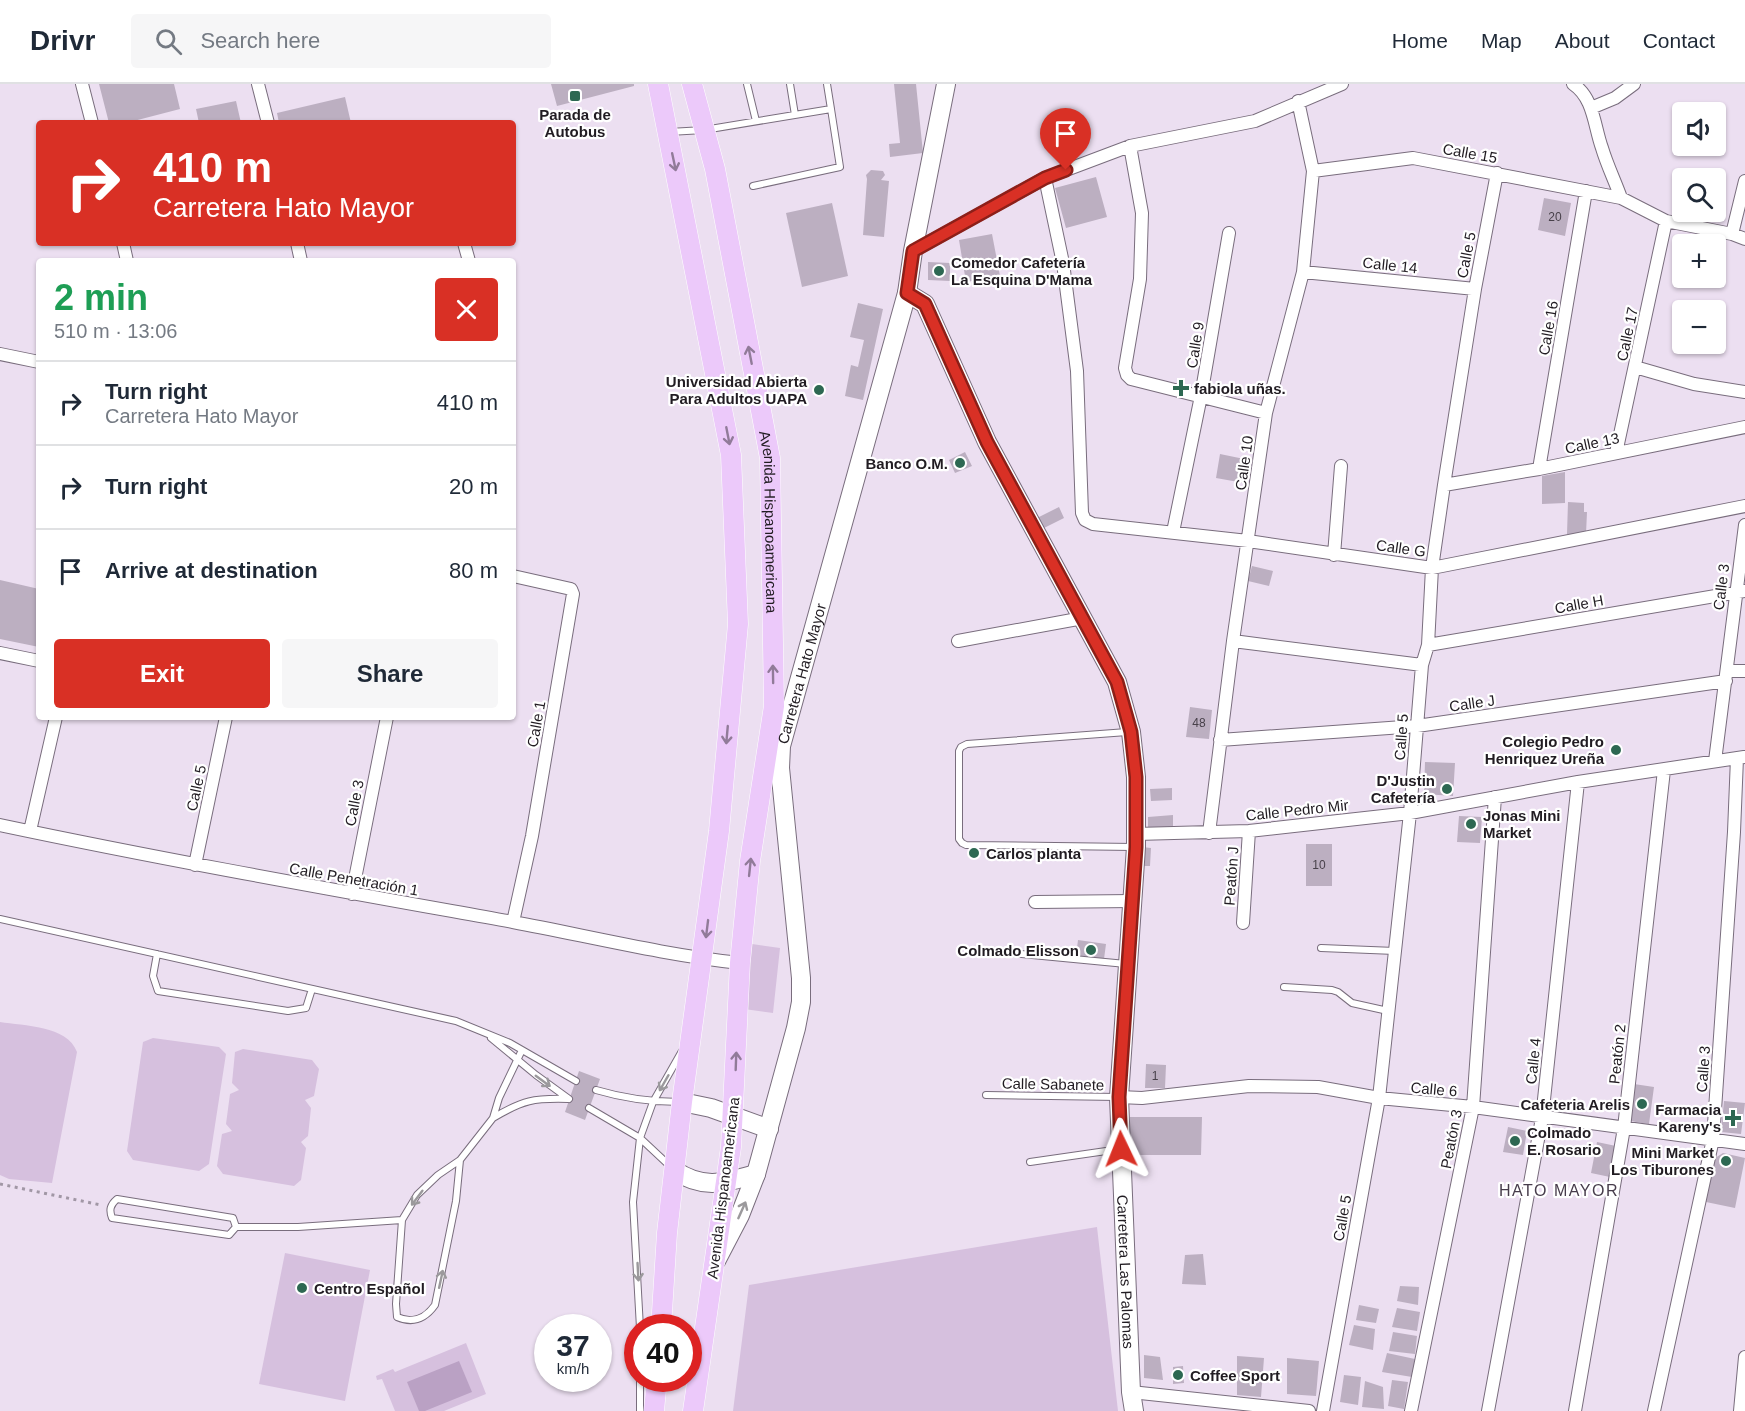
<!DOCTYPE html>
<html lang="en">
<head>
<meta charset="utf-8">
<style>
	:root { --surface:#fff; --page:#f6f6f7; --text:#1f2937; --muted:#747a83; --line:#e0e1e3; --accent:#d93025 }
	body { margin:0; font-family:Arial,sans-serif; background:var(--page); color:var(--text); height:100vh; display:flex; flex-direction:column; font-size:22px; white-space:nowrap }
	* { box-sizing:border-box; margin:0 }
	p { font-size:20px; color:var(--muted) }
	.icon { flex:none; width:33px; height:33px; fill:none; stroke:currentColor; stroke-width:2; stroke-linecap:round; stroke-linejoin:round }
	.map { position:relative; flex:1; overflow:hidden }
	.sheet { position:absolute; left:36px; top:174px; width:480px; height:462px; display:flex; flex-direction:column; background:var(--surface); border-radius:6px; box-shadow:0 2px 4px #0004 }
	.sheet>* { flex:none }
	.top-card { position:absolute; left:36px; top:36px; width:480px; height:126px; border-radius:6px; box-shadow:0 2px 4px #0004; background:#d93025; color:#fff; overflow:hidden }
	.tools { position:absolute; left:1672px; top:18px; display:grid; gap:12px }
	.tools a { display:grid; place-items:center; width:54px; height:54px; border-radius:6px; background:var(--surface); box-shadow:0 2px 4px #0004; font-size:30px }
	.speed { position:absolute; left:534px; top:1230px; display:flex; gap:12px; font-size:30px; font-weight:700; text-align:center }
	.speed>* { display:grid; place-content:center; width:78px; height:78px; border-radius:50%; background:var(--surface); box-shadow:0 2px 4px #0004; line-height:1 }
	.speed small { font-size:15px; font-weight:400 }
	.speed .limit { border:9px solid #d22; background:#fff; color:#111 }
	.pin { position:absolute; display:grid; place-items:center; width:51px; height:51px; color:#fff; margin:-62px -26px; border-radius:50% 50% 50% 0; rotate:-45deg; box-shadow:0 0 6px #0007 }
	.pin .icon { rotate:45deg }
	.me { position:absolute; width:66px; margin:-33px; rotate:358deg; stroke-linejoin:round; filter:drop-shadow(0 0 4px #0008) }
	.turn { display:flex; align-items:center; gap:21px; height:126px; padding:0 18px; font-size:27px }
	.turn .icon { width:78px; height:78px; stroke-width:2.5 }
	.turn b { display:block; font-size:42px; line-height:51px }
	.round { display:grid; place-items:center; flex:none; width:63px; height:63px; border-radius:6px; background:var(--page) }
	.overview { display:flex; align-items:center; justify-content:space-between; height:102px; padding:0 18px }
	h1 { font-size:36px; font-weight:800; line-height:45px; color:#1e9e55 }
	.cta { display:flex; gap:12px; margin-top:auto; padding:12px 18px }
	.cta a { flex:1; height:69px; border-radius:6px; background:var(--accent); color:#fff; font-size:24px; font-weight:800; line-height:69px; text-align:center }
	.cta a+a { background:var(--page); color:var(--text) }
	ul { padding:0; list-style:none }
	li { display:flex; align-items:center; gap:18px; height:84px; padding:0 18px; border-top:2px solid var(--line) }
	li div { flex:1 }
	li b { display:block; font-size:22px }
	li em { font-style:normal }
	header { display:flex; align-items:center; gap:36px; box-sizing:border-box; height:84px; padding:0 30px; background:var(--surface); border-bottom:2px solid var(--line) }
	header strong { font-size:28px }
	nav { display:flex; gap:33px; margin-inline-start:auto; font-size:21px }
	.search { width:420px; height:54px; background:var(--page); display:flex; align-items:center; gap:15px; box-sizing:border-box; padding:0 21px; border-radius:6px; color:var(--muted); font-size:22px }
	.map>svg:first-child { display:block }
	.green { fill:#d6c0de }
	.water { fill:#baa1c4 }
	.building { fill:#bcafc1 }
	.lines { fill:none; stroke-linecap:round; stroke-linejoin:round }
	.lane-casing { stroke:#796d7d; stroke-width:8 }
	.street-casing { stroke:#796d7d; stroke-width:14 }
	.secondary-casing { stroke:#796d7d; stroke-width:20 }
	.primary-casing { stroke:#fff; stroke-width:21 }
	.path { stroke:#a197a5; stroke-width:3; stroke-dasharray:3 4.5; stroke-linecap:butt }
	.lane { stroke:#fff; stroke-width:6 }
	.street { stroke:#fff; stroke-width:12 }
	.secondary { stroke:#fff; stroke-width:18 }
	.primary { stroke:#ecc9fa; stroke-width:20 }
	.oneway { stroke:#917b99 }
	.oneway2 { stroke:#9b999c }
	.route-casing { stroke:#8d1f18; stroke-width:15 }
	.route { stroke:#d93025; stroke-width:10 }
	.poi-dot { fill:#2d6852; stroke:#fff; stroke-width:2 }
	.labels { text-anchor:middle; dominant-baseline:central; stroke-width:4.5; stroke-linejoin:round; paint-order:stroke }
	.number-label { font-size:12px; fill:#48414a }
	.poi-label { font-size:15px; font-weight:bold; fill:#211c22; stroke:#fff; text-anchor:end }
	.street-label { font-size:15px; fill:#211c22; stroke:#fff }
	.neighbourhood-label { font-size:16px; letter-spacing:1.5px; fill:#473c4b; stroke:#fff }
</style>
</head>
<body>
<header>
<strong>Drivr</strong>
<div class="search"><svg class="icon" aria-label="search" viewBox="0 0 24 24"><circle cx="10" cy="10" r="6"/><path d="M15 15l6 6"/></svg>Search here</div>
<nav><a>Home</a><a>Map</a><a>About</a><a>Contact</a></nav>
</header>
<div class="map">
<svg width="1745" height="1327" viewBox="0 0 1745 1327">
	<rect width="100%" height="100%" fill="#ecdff1"/>
	<path class="green" d="M752,860L780,864L773,929L744,925Z
		M0,938C24,942 67,941 77,968L52,1099L9,1095L0,1091Z
		M153,954L219,963L226,970L209,1080L199,1087L133,1076L127,1067L143,958Z
		M243,965L312,976L319,985L314,1012L305,1016L311,1024L308,1052L301,1058L306,1064L301,1096L294,1102L223,1090L217,1082L222,1050L232,1047L226,1040L230,1010L239,1006L232,999L235,968Z
		M1097,1143L1118,1327H733L749,1201Z
		M285,1169L370,1186L345,1317L259,1300Z
		M466,1259L486,1310L444,1327H395L382,1295L377,1296L376,1292L393,1285L395,1288Z"/>
	<path class="water" d="M459,1277L472,1308L425,1327H419L407,1298Z"/>
	<path class="building" d="M99,0H174L180,25L126,39H109Z
		M551,0H634V2L557,22Z
		M894,0H916L923,69L890,73L889,60L900,59Z
		M345,13L351,39H279L277,29Z
		M236,17L241,39H199L196,25Z
		M871,86L883,87L885,91L881,96L889,97L884,153L863,151L867,95L866,91Z
		M1096,93L1107,133L1066,144L1055,104Z
		M1544,114L1571,119L1565,152L1538,146Z
		M832,119L848,192L802,203L786,129Z
		M992,150L1000,192L966,198L959,156Z
		M928,178L950,179V197L928,196Z
		M858,219L883,225L863,316L845,312L851,281L858,283L864,256L850,253Z
		M965,368L972,382L955,389L949,376Z
		M1220,370L1249,376L1244,399L1216,394Z
		M1565,388V419L1542,420V392Z
		M1568,418L1584,419V428H1587L1586,450H1567Z
		M1059,423L1064,434L1042,445L1037,434Z
		M1252,482L1273,487L1269,502L1248,497Z
		M0,496L39,505V563L0,555Z
		M1190,623L1212,626L1209,655L1186,653Z
		M1425,678L1455,679L1453,712L1424,710Z
		M1172,704V716L1151,717L1150,705Z
		M1173,731V744L1148,745V733Z
		M1459,732L1482,733L1480,759L1457,758Z
		M1306,760H1332V802H1306Z
		M1142,763L1151,764L1150,782H1142Z
		M1078,856L1106,860L1104,875L1076,872Z
		M1146,980L1166,981L1165,1004H1145Z
		M579,987L600,995L585,1036L565,1028Z
		M1634,1000L1654,1003L1649,1040L1630,1037Z
		M1724,1017L1745,1019L1741,1050L1721,1048Z
		M1130,1033H1202L1201,1071H1130Z
		M1508,1043L1527,1047L1523,1071L1503,1068Z
		M1597,1058L1616,1062L1610,1093L1591,1089Z
		M1723,1069L1745,1074L1735,1124L1706,1118L1715,1074Z
		M1203,1170L1206,1201L1182,1200L1185,1171Z
		M1400,1202L1419,1203L1418,1221L1397,1217Z
		M1359,1221L1379,1225L1376,1239L1356,1236Z
		M1397,1224L1420,1228L1417,1247L1392,1243Z
		M1354,1241L1375,1245L1373,1266L1349,1261Z
		M1393,1248L1417,1252L1415,1270L1389,1267Z
		M1387,1269L1415,1275L1412,1293L1382,1288Z
		M1144,1271L1160,1273L1163,1296L1144,1294Z
		M1237,1272L1264,1274L1261,1313L1237,1311Z
		M1287,1274L1319,1277L1316,1312L1287,1310Z
		M1183,1282L1184,1299L1173,1300V1283Z
		M1344,1291L1361,1293L1358,1321L1340,1318Z
		M1392,1296L1408,1298L1404,1325L1388,1322Z
		M1365,1297L1383,1303L1384,1325L1362,1323Z"/>
	<g class="lines">
		<defs>
			<path id="lane" d="M747,0L756,37
				M790,0L795,31
				M827,0L831,25
				M669,48L704,46L831,25L840,83L753,102
				M1127,648L967,660L961,663L959,667V755L962,759L966,761L1134,763
				M0,835L456,937L510,959L576,997
				M1321,864L1395,867
				M991,867L1126,880
				M157,870L153,892L158,907L288,927L306,924L312,905
				M1284,903L1332,906L1338,908L1352,919L1388,927
				M491,954L536,991L569,1015
				M596,1006C623,1014 650,1018 679,1018
				M986,1011L1118,1013
				M589,1024L640,1054L671,1083
				M493,1034C523,1016 534,1014 568,1015
				M460,1076L456,1117L435,1221C425,1235 413,1240 397,1233L396,1220L402,1136L417,1111L438,1091L460,1076L493,1034L499,1014L522,966
				M1030,1078L1120,1065
				M117,1115L233,1134L236,1143L229,1151L112,1134C109,1126 110,1121 117,1115Z
				M236,1143H298L402,1136
				M640,1244L633,1118L640,1054L653,1018L682,967
				M640,1327V1294"/>
			<path id="street" d="M82,0L92,39
				M258,0L268,39
				M1573,0C1594,14 1594,42 1602,64C1607,81 1615,97 1621,114
				M1591,24L1615,14L1634,0
				M1130,62L1142,129L1140,195L1125,284L1127,291L1131,295L1266,329
				M1313,87L1413,74L1621,114L1666,137L1732,150L1745,155
				M1045,94L1063,179L1077,287L1082,429L1085,436L1093,440L1248,457L1432,484L1745,422
				M1732,150L1745,97
				M123,159L127,177
				M297,159L301,177
				M464,159L469,177
				M913,167L1045,94L1130,62L1255,37L1342,0
				M1303,188L1475,205
				M0,270L39,278
				M1635,283L1694,300L1745,308
				M1616,369L1666,137
				M1539,385L1586,107
				M1444,401L1539,385L1745,343
				M1173,448L1201,312L1229,149
				M1334,471L1341,382
				M958,557L1083,534
				M1233,557L1422,581
				M1428,561L1745,507
				M0,569L39,577
				M1727,587H1745
				M1220,656L1417,642L1726,597
				M1715,677L1745,441
				M0,741C170,777 341,807 513,838C588,852 664,871 740,879
				M30,747L56,633
				M1209,749L1233,557L1266,329L1303,188L1313,87L1298,17
				M1136,750L1249,747L1410,729L1578,698L1744,673
				M195,781L226,633
				M352,810L387,633
				M1035,818L1133,817
				M513,838L532,752L573,510L571,505L513,492
				M1243,839L1249,747
				M1119,1013L1142,1014L1249,1002L1318,1003L1379,1014L1473,1023L1745,1060
				M1131,1308L1309,1327
				M1323,1327L1379,1014L1410,729L1422,581L1428,561L1432,484L1444,401L1475,205L1497,89
				M1411,1327L1473,1023L1495,713
				M1488,1327L1542,1034L1578,698
				M1575,1327L1624,1044L1664,686
				M1654,1327L1713,1055L1734,748L1737,674
				M1740,1327L1745,1273"/>
			<g id="secondary">
				<path id="s1" d="M907,209L925,220L987,358L1117,598L1131,648L1136,693V763L1119,1013L1131,1308L1134,1327"/>
				<path d="M682,1018L711,1024L769,1045"/>
				<path d="M674,1086C703,1106 724,1099 756,1090"/>
				<path id="s2" d="M716,1177L740,1131L756,1090L796,944L801,918V894L780,684L781,662L907,209L913,167L946,0"/>
			</g>
			<g id="primary">
				<path d="M658,0L731,371L738,540L719,747L682,1018L667,1149L661,1244"/>
				<path id="s3" d="M692,0L715,85L770,374L774,622L750,777L740,879L731,1063L693,1327"/>
				<path d="M654,1327L657,1294"/>
			</g>
		</defs>
		<use href="#lane" class="lane-casing"/>
		<use href="#street" class="street-casing"/>
		<use href="#secondary" class="secondary-casing"/>
		<use href="#primary" class="primary-casing"/>
		<path class="path" d="M0,1100L101,1121"/>
		<use href="#lane" class="lane"/>
		<use href="#street" class="street"/>
		<use href="#secondary" class="secondary"/>
		<use href="#primary" class="primary"/>
	</g>
	<defs><path id="oneway-shaft" d="M-6 0H5M1.5-3L5.5 0L1.5 3" fill="none" stroke-width="1.6" stroke-linecap="round" stroke-linejoin="round" transform="scale(1.5)"/></defs>
	<g class="oneway">
		<use href="#oneway-shaft" transform="translate(674 78) rotate(78)"/>
		<use href="#oneway-shaft" transform="translate(750 271) rotate(-101)"/>
		<use href="#oneway-shaft" transform="translate(728 352) rotate(79)"/>
		<use href="#oneway-shaft" transform="translate(773 590) rotate(-91)"/>
		<use href="#oneway-shaft" transform="translate(727 651) rotate(95)"/>
		<use href="#oneway-shaft" transform="translate(750 783) rotate(-84)"/>
		<use href="#oneway-shaft" transform="translate(707 845) rotate(97)"/>
		<use href="#oneway-shaft" transform="translate(736 977) rotate(-88)"/>
	</g>
	<g class="oneway2">
		<use href="#oneway-shaft" transform="translate(543 997) rotate(36)"/>
		<use href="#oneway-shaft" transform="translate(664 999) rotate(120)"/>
		<use href="#oneway-shaft" transform="translate(417 1114) rotate(127)"/>
		<use href="#oneway-shaft" transform="translate(742 1126) rotate(-66)"/>
		<use href="#oneway-shaft" transform="translate(638 1188) rotate(87)"/>
		<use href="#oneway-shaft" transform="translate(441 1195) rotate(-78)"/>
	</g>
	<g class="lines">
		<defs>
			<path id="route" d="M1066,86L1045,94L913,167L907,209L925,220L987,358L1117,598L1131,648L1136,693V763L1119,1013L1121,1065"/>
		</defs>
		<use href="#route" class="route-casing"/>
		<use href="#route" class="route"/>
	</g>
	<g class="poi-dot">
		<rect x="569" y="6" width="12" height="12" rx="3"/>
		<circle cx="939" cy="187" r="6"/>
		<path d="M1178 295h6v6h6v6h-6v6h-6v-6h-6v-6h6z"/>
		<circle cx="819" cy="306" r="6"/>
		<circle cx="960" cy="379" r="6"/>
		<circle cx="1616" cy="666" r="6"/>
		<circle cx="1447" cy="705" r="6"/>
		<circle cx="1471" cy="740" r="6"/>
		<circle cx="974" cy="769" r="6"/>
		<circle cx="1091" cy="866" r="6"/>
		<circle cx="1642" cy="1020" r="6"/>
		<path d="M1730 1025h6v6h6v6h-6v6h-6v-6h-6v-6h6z"/>
		<circle cx="1515" cy="1057" r="6"/>
		<circle cx="1726" cy="1077" r="6"/>
		<circle cx="302" cy="1204" r="6"/>
		<circle cx="1178" cy="1291" r="6"/>
	</g>
	<g class="labels">
		<g class="number-label">
			<text x="1555" y="133">20</text>
			<text x="1199" y="639">48</text>
			<text x="1319" y="781">10</text>
			<text x="1155" y="992">1</text>
		</g>
		<g class="poi-label">
			<text x="575" y="30" text-anchor="middle">Parada de<tspan x="575" dy="17">Autobus</tspan></text>
			<text x="951" y="178" text-anchor="start">Comedor Cafetería<tspan x="951" dy="17">La Esquina D'Mama</tspan></text>
			<text x="807" y="297">Universidad Abierta<tspan x="807" dy="17">Para Adultos UAPA</tspan></text>
			<text x="1194" y="304" text-anchor="start">fabiola uñas.</text>
			<text x="948" y="379">Banco O.M.</text>
			<text x="1604" y="657">Colegio Pedro<tspan x="1604" dy="17">Henriquez Ureña</tspan></text>
			<text x="1435" y="696">D'Justin<tspan x="1435" dy="17">Cafetería</tspan></text>
			<text x="1483" y="731" text-anchor="start">Jonas Mini<tspan x="1483" dy="17">Market</tspan></text>
			<text x="986" y="769" text-anchor="start">Carlos planta</text>
			<text x="1079" y="866">Colmado Elisson</text>
			<text x="1630" y="1020">Cafeteria Arelis</text>
			<text x="1721" y="1025">Farmacia<tspan x="1721" dy="17">Kareny's</tspan></text>
			<text x="1527" y="1048" text-anchor="start">Colmado<tspan x="1527" dy="17">E. Rosario</tspan></text>
			<text x="1714" y="1068">Mini Market<tspan x="1714" dy="17">Los Tiburones</tspan></text>
			<text x="314" y="1204" text-anchor="start">Centro Español</text>
			<text x="1190" y="1291" text-anchor="start">Coffee Sport</text>
		</g>
		<g class="street-label">
			<text transform="translate(1470 69) rotate(10)">Calle 15</text>
			<text transform="translate(1466 171) rotate(-79)">Calle 5</text>
			<text transform="translate(1390 181) rotate(6)">Calle 14</text>
			<text transform="translate(1548 244) rotate(-80)">Calle 16</text>
			<text transform="translate(1627 250) rotate(-78)">Calle 17</text>
			<text transform="translate(1195 261) rotate(-81)">Calle 9</text>
			<text transform="translate(1592 359) rotate(-12)">Calle 13</text>
			<text transform="translate(1244 379) rotate(-82)">Calle 10</text>
			<text stroke="none"><textPath href="#s3" startOffset="446">Avenida Hispanoamericana</textPath></text>
			<text transform="translate(1401 464) rotate(8)">Calle G</text>
			<text transform="translate(1721 503) rotate(-83)">Calle 3</text>
			<text transform="translate(1579 520) rotate(-10)">Calle H</text>
			<text stroke="none"><textPath href="#s2" startOffset="606">Carretera Hato Mayor</textPath></text>
			<text transform="translate(1472 619) rotate(-8)">Calle J</text>
			<text transform="translate(536 640) rotate(-80)">Calle 1</text>
			<text transform="translate(1401 653) rotate(-86)">Calle 5</text>
			<text transform="translate(196 704) rotate(-78)">Calle 5</text>
			<text transform="translate(354 719) rotate(-79)">Calle 3</text>
			<text transform="translate(1297 726) rotate(-6)">Calle Pedro Mir</text>
			<text transform="translate(1231 792) rotate(-86)">Peatón J</text>
			<text transform="translate(354 795) rotate(10)">Calle Penetración 1</text>
			<text transform="translate(1617 970) rotate(-84)">Peatón 2</text>
			<text transform="translate(1533 977) rotate(-84)">Calle 4</text>
			<text transform="translate(1703 985) rotate(-86)">Calle 3</text>
			<text transform="translate(1053 1000) rotate(1)">Calle Sabanete</text>
			<text transform="translate(1434 1005) rotate(5)">Calle 6</text>
			<text transform="translate(1451 1055) rotate(-79)">Peatón 3</text>
			<text transform="translate(723 1104) rotate(-83)">Avenida Hispanoamericana</text>
			<text transform="translate(1342 1134) rotate(-80)">Calle 5</text>
			<text stroke="none"><textPath href="#s1" startOffset="1038">Carretera Las Palomas</textPath></text>
		</g>
		<g class="neighbourhood-label">
			<text x="1559" y="1106">HATO MAYOR</text>
		</g>
	</g>
</svg>
<div class="tools">
<a><svg class="icon" aria-label="sound" viewBox="0 0 24 24"><path d="M4 9h4l5-4v14l-5-4H4zM17 9q2 3 0 6"/></svg></a>
<a><svg class="icon" aria-label="search" viewBox="0 0 24 24"><circle cx="10" cy="10" r="6"/><path d="M15 15l6 6"/></svg></a>
<a>+</a>
<a>−</a>
</div>
<div class="speed"><div>37<small>km/h</small></div><div class="limit">40</div></div>
<div class="pin" style="left:1066px;top:86px;background:#d93025"><svg class="icon" aria-label="arrive" viewBox="0 0 24 24"><path d="M6 21V4h12l-3 4 3 4H6"/></svg></div>
<svg class="me" style="left:1121px;top:1065px" viewBox="-20 -20 40 40"><path d="M0-17L14 15 0 8-14 15z" fill="#d93025" stroke="#fff" stroke-width="4"/></svg>
<div class="top-card">
<div class="turn"><svg class="icon" aria-label="right" viewBox="0 0 24 24"><path d="M7 20v-9h11M14 6l5 5-5 5"/></svg><div><b>410 m</b>Carretera Hato Mayor</div></div>
</div>
<section class="sheet">
<div class="overview"><div><h1>2 min</h1><p>510 m · 13:06</p></div><a class="round" style="background:#d93025;color:#fff"><svg class="icon" aria-label="close" viewBox="0 0 24 24"><path d="M6 6l12 12M18 6L6 18"/></svg></a></div>
<ul>
<li><svg class="icon" aria-label="right" viewBox="0 0 24 24"><path d="M7 20v-9h11M14 6l5 5-5 5"/></svg><div><b>Turn right</b><p>Carretera Hato Mayor</p></div><em>410 m</em></li>
<li><svg class="icon" aria-label="right" viewBox="0 0 24 24"><path d="M7 20v-9h11M14 6l5 5-5 5"/></svg><div><b>Turn right</b></div><em>20 m</em></li>
<li><svg class="icon" aria-label="arrive" viewBox="0 0 24 24"><path d="M6 21V4h12l-3 4 3 4H6"/></svg><div><b>Arrive at destination</b></div><em>80 m</em></li>
</ul>
<div class="cta"><a>Exit</a><a>Share</a></div>
</section>
</div>
</body>
</html>
